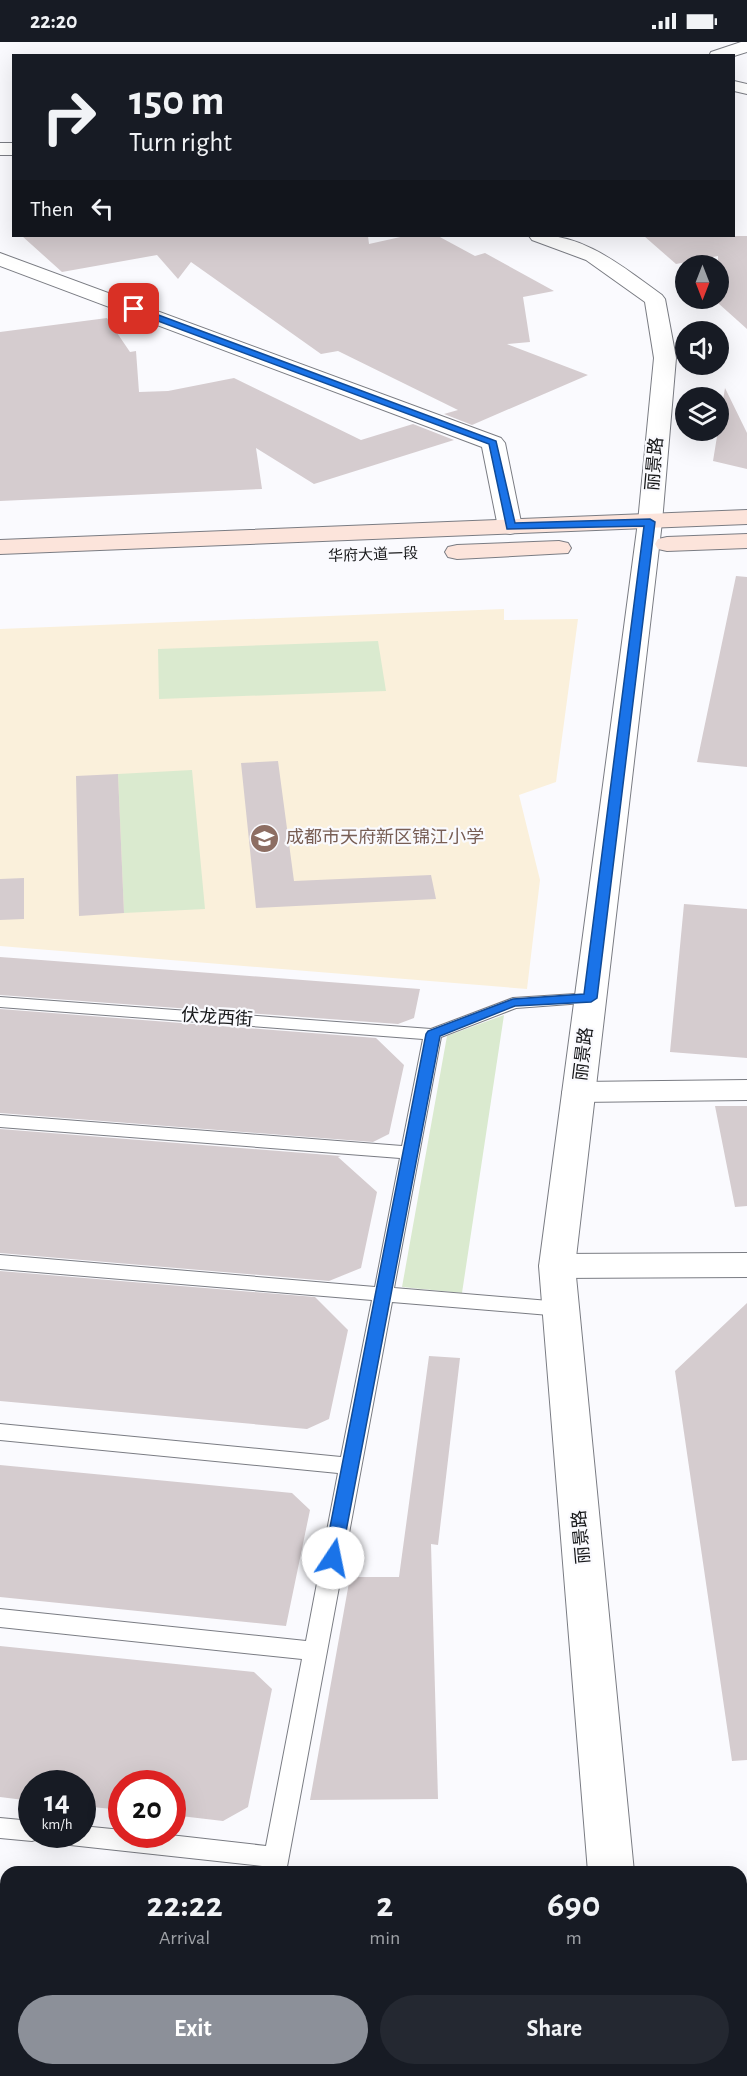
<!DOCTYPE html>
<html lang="en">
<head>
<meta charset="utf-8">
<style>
	:root { --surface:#171b24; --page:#242831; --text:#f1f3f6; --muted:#9ea1a6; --accent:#8c9099 }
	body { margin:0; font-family:"Alegreya Sans","Noto Sans SC",sans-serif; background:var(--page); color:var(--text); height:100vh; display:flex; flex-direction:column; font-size:22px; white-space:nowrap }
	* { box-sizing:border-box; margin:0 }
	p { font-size:20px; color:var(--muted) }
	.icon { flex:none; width:33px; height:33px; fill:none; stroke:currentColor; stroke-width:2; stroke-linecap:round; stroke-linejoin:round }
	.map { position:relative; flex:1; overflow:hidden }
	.sheet { position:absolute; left:0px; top:1824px; width:747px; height:210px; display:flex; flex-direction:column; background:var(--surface); border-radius:18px 18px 0 0; box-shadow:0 6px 24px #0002 }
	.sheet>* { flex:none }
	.hud { position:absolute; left:12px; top:12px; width:723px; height:183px; border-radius:0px; box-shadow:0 6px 24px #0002; background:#171b24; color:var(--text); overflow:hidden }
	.needle { width:39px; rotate:180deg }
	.tools { position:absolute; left:675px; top:213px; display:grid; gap:12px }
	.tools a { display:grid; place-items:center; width:54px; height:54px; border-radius:50%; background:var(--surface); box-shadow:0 6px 24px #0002; font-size:30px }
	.speed { position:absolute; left:18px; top:1728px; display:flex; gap:12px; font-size:30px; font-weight:700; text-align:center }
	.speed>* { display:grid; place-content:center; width:78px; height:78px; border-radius:50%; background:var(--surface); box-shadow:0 6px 24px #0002; line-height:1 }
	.speed small { font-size:15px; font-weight:400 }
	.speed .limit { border:9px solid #d22; background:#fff; color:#111 }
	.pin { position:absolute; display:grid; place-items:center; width:51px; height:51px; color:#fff; margin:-26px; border-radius:12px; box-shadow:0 3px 9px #0006 }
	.me { position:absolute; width:66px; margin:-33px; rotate:11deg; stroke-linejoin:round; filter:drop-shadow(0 0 4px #0008) }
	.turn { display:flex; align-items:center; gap:21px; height:126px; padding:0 18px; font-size:27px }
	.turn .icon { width:78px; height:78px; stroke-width:2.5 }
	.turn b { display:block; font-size:42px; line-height:51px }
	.then { display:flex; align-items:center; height:57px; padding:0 18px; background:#0003; gap:12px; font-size:22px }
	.eta { display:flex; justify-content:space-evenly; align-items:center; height:102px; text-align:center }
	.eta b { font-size:36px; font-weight:700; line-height:42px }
	.action { display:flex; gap:12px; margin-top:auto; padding:12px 18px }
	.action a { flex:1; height:69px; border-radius:36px; background:var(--accent); color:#fff; font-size:24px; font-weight:700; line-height:69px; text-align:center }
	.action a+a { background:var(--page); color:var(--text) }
	.status { display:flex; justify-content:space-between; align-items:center; height:42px; padding:0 30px; background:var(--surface); direction:ltr }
	.status svg { height:16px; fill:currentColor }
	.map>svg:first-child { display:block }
	.education { fill:#faf0db }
	.green { fill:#daeacf }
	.building { fill:#d5cccf }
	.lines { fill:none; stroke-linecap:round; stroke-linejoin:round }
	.service-casing { stroke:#7a7c83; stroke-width:2 }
	.minor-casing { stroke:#7a7c83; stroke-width:2 }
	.tertiary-casing { stroke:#7a7c83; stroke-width:2 }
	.secondary-casing { stroke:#7a7c83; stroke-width:2 }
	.service { fill:#fff; fill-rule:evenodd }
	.minor { fill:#fff; fill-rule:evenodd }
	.tertiary { fill:#fff; fill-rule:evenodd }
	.secondary { fill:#fce4db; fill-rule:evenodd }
	.route { fill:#1a73e8; stroke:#114b97; stroke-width:1.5 }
	.labels { text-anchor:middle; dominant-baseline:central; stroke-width:4.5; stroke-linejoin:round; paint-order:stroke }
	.far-street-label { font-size:15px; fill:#17181a; stroke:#fafafe }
	.street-label { font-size:18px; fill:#17181a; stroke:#fafafe }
	.education-label { font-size:18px; fill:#785e54; stroke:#fafafe; text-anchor:start }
</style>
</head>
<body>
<div class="status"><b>22:20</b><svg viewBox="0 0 49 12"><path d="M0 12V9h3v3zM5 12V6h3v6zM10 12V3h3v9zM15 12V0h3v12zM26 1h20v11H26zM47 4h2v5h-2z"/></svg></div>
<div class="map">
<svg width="747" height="2034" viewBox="0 0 747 2034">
	<rect width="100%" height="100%" fill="#fafafe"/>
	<path class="education" d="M504,567V578L578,577L556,740L519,753L540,838L527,947L0,904V587Z"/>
	<path class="green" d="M378,599L386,649L159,657L158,607Z
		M192,728L205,867L124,871L118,732Z
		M504,973L462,1251L402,1245L447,994Z"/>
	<path class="building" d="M22,194H368L369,202L405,194H438L475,214L485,211L554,249L523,255L530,300L507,302L588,333L472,383L444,372L458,368L338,309L321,312L191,220L178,237L157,213L62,230Z
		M644,194H747V287L718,261V214L676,222Z
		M107,276L130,310L136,309L139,350L168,349L234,336L361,398L413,382L454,398L314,442L256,406L262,447L0,459V290Z
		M725,346L747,391V427L713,419Z
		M736,534L747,535V725L697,720Z
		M278,719L294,839L431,833L436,857L256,866L241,721Z
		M118,732L124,871L79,874L76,734Z
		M24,836V877L0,878V837Z
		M684,862L747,867V1016L670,1010Z
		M0,915L41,918L420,947L414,976L398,982L0,953Z
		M0,967L376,996L404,1023L389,1092L373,1100L0,1071Z
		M715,1064H747V1164L735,1165Z
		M0,1087L341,1114L338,1115L377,1150L361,1226L329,1239L0,1211Z
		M0,1229L315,1255L348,1288L329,1377L307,1387L0,1359Z
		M747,1261V1718L732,1719L675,1329Z
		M429,1314L460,1316L438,1503L431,1502L438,1757L310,1758L350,1535H399Z
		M0,1423L292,1451L310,1468L286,1584L0,1555Z
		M0,1604L254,1630L272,1647L248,1765L223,1779L172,1773V1742H122V1768L82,1764V1742H32V1759L0,1755Z"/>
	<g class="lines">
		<defs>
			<path id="service" d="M591,951L597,952L600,956L597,960L516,966L441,995L394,1246L561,1260L568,1262L571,1267L568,1272L561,1274L392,1260L286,1830H260L262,1824L61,1802L52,1799L49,1792H82V1784L122,1788V1792H161L266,1804L302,1617L0,1585V1567L306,1599L338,1431L0,1398V1382L341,1415L372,1258L0,1227V1213L375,1245L400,1116L0,1085V1073L402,1104L423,997L0,965V955L431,987L513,956Z
				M0,1776L32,1779V1792H43L41,1796L32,1799L0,1796Z
				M0,2012L6,2013V2028H92L94,2034H20L18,2028L14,2034H0Z
				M221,2028H247L246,2034H220Z"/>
			<path id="minor" d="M734,39L747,42V52L734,49Z
				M0,211L501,396L505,401L522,485L519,490L510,492L501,490L498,485L482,405L0,224Z
				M747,1038V1058L579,1060L567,1057L562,1050L567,1043L579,1040Z
				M747,1211V1235L557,1236L544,1232L539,1224L544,1216L557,1212Z"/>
			<path id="tertiary" d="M741,0H747V10L734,14H709L711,10Z
				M0,101H14V113H0Z
				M529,194C580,188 623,225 662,253L665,257L676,316L662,480L575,1224L634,1830H588L539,1224L638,480L654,316L645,260L586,218L532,198Z
				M604,2028H654V2034H604Z"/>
			<path id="secondary" d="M747,468V482L0,512V498Z
				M747,492V506L667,509L658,507L655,502L658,497L667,495Z
				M559,499L568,501L571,506L568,511L457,517L448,515L445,510L448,505L457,503Z"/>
		</defs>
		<use href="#service" class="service-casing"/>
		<use href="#minor" class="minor-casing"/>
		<use href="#tertiary" class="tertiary-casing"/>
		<use href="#secondary" class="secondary-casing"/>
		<use href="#service" class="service"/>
		<use href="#minor" class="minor"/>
		<use href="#tertiary" class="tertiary"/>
		<use href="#secondary" class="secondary"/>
	</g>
	<path class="route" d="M131,265H137L496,399L515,481L650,477L655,480L597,956L591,960L515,964L440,994L341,1516L339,1521L333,1523L327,1521L324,1516L426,992L428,989L513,957L584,952L644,484L507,487L489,402L131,269Z"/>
	<defs>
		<symbol id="school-disc" viewBox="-11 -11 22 22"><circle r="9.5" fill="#8d6e63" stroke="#fafafe"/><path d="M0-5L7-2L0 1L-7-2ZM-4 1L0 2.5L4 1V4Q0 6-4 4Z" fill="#fff"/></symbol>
	</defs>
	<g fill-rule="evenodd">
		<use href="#school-disc" x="248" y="780" width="33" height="33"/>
	</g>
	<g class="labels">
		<g class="far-street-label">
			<text transform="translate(373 513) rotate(-2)">华府大道一段</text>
		</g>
		<g class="street-label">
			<text transform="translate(655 422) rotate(-85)">丽景路</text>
			<text transform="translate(217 976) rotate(4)">伏龙西街</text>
			<text transform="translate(584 1012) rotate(-83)">丽景路</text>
			<text transform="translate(582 1495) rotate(-95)">丽景路</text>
		</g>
		<g class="education-label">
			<text x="286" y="796">成都市天府新区锦江小学</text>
		</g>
	</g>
</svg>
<div class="tools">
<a><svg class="needle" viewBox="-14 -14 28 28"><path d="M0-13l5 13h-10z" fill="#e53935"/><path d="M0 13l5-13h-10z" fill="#9ea1a6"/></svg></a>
<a><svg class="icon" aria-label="sound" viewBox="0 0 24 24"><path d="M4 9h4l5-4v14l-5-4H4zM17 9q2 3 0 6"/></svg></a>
<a><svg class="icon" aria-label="layers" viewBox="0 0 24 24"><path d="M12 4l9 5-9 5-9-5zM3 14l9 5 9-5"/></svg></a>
</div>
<div class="speed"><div>14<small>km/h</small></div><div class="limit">20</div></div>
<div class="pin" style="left:134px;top:267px;background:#d93025"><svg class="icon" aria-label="arrive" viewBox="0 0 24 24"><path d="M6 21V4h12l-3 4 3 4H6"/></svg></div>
<svg class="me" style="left:333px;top:1516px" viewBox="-20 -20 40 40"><circle r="19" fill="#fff"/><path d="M0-13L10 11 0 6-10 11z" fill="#1a73e8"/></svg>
<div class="hud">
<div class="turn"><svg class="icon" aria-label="right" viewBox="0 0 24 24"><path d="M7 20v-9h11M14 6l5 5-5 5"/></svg><div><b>150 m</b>Turn right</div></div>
<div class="then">Then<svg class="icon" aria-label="left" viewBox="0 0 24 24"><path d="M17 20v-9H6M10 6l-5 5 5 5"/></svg></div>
</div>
<section class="sheet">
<div class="eta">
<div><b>22:22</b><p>Arrival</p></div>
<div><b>2</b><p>min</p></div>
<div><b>690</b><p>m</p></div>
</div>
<div class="action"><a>Exit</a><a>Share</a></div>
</section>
</div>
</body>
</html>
